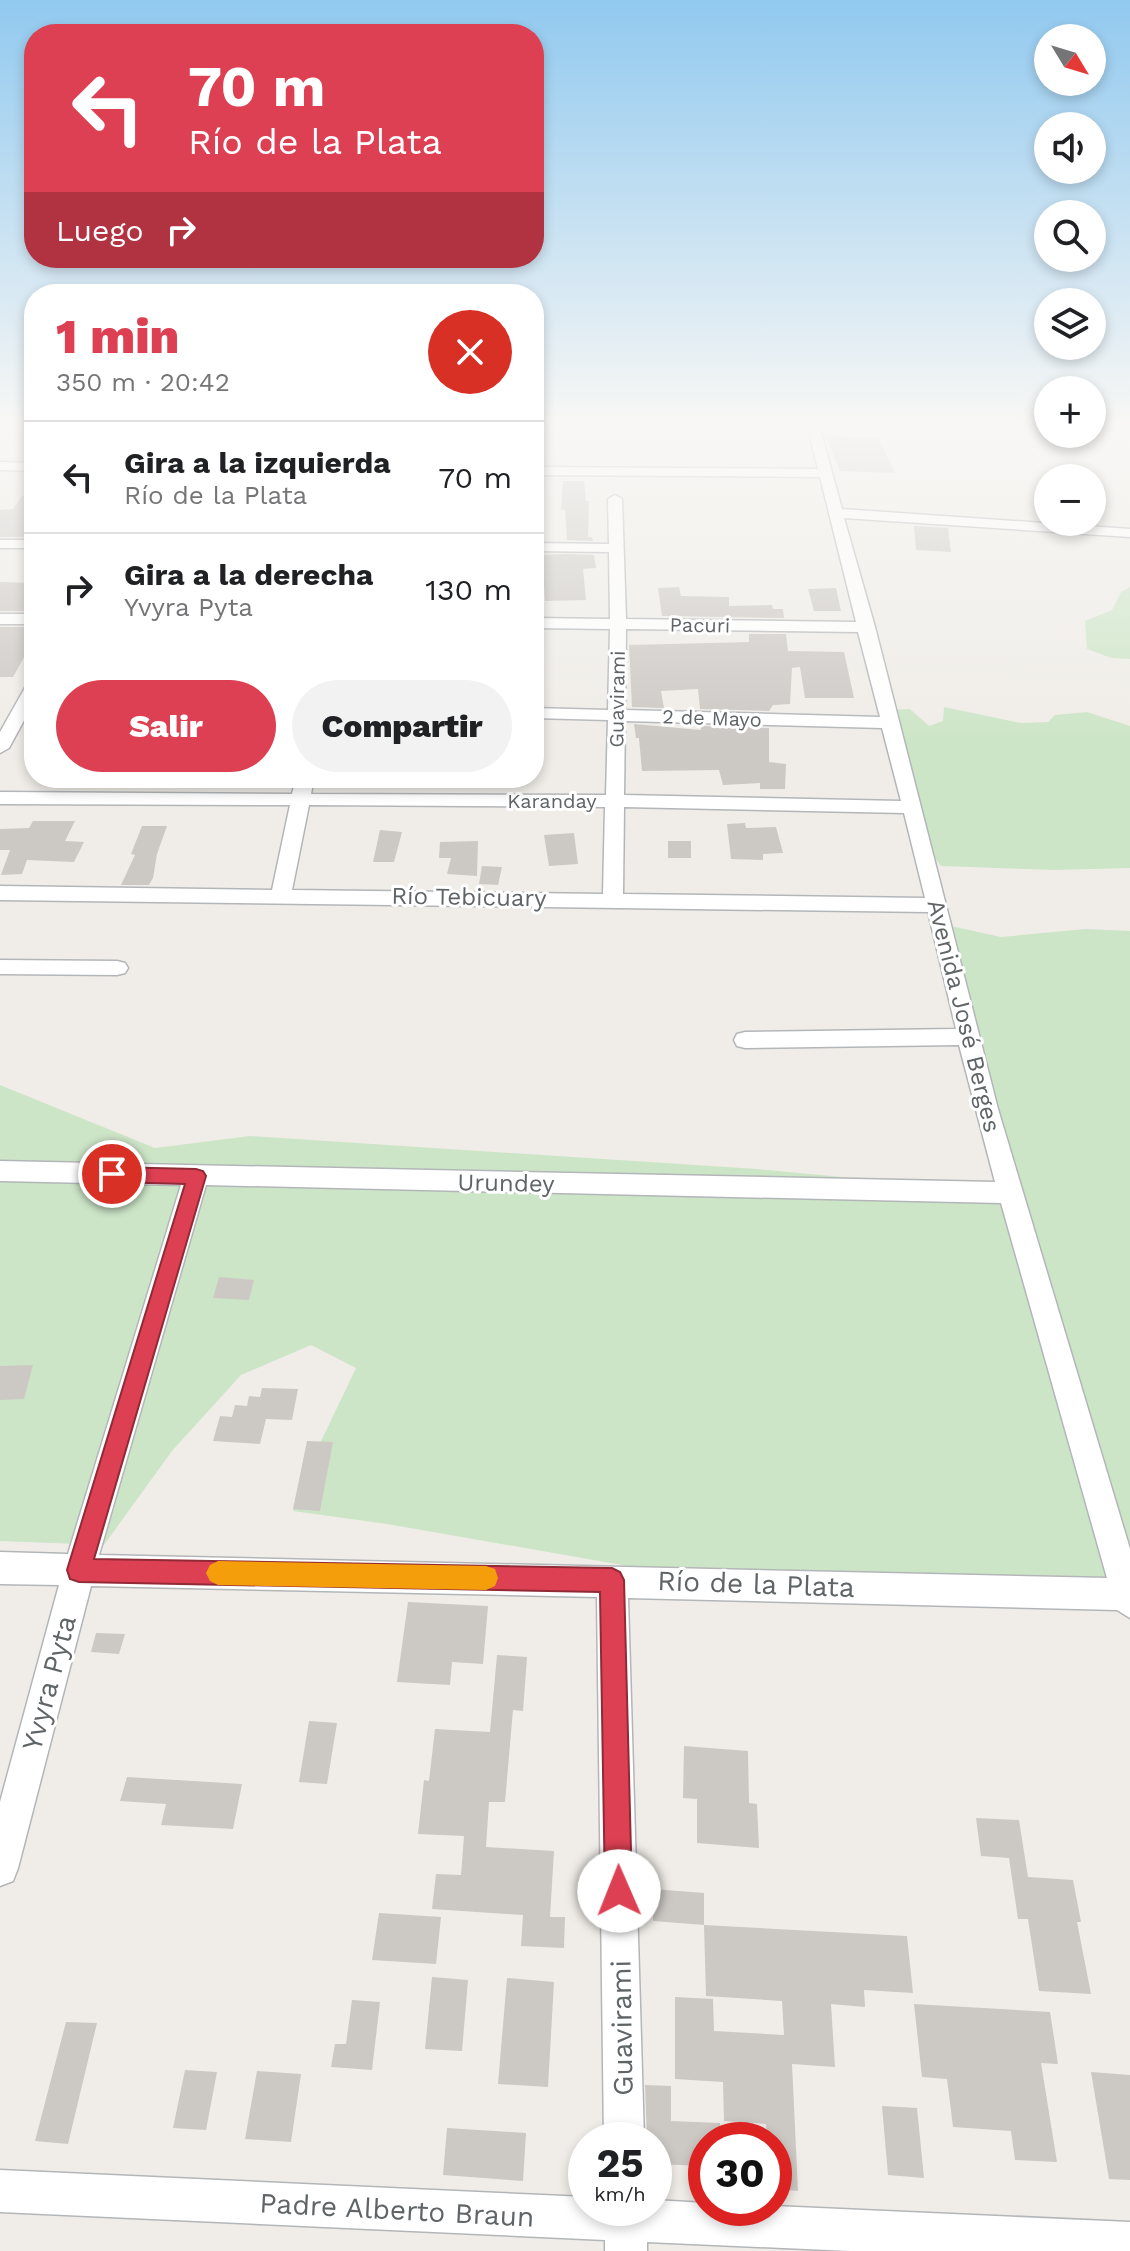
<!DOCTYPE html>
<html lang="es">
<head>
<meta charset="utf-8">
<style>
	:root { --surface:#fff; --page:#f2f2f2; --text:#202124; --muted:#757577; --line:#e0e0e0; --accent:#de4053 }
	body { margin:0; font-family:"Work Sans",sans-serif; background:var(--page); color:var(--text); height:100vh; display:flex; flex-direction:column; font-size:30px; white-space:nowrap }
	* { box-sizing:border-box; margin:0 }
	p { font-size:26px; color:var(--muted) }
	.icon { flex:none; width:44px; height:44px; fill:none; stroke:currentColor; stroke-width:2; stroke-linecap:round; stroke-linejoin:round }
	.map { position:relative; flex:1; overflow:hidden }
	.sheet { position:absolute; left:24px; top:284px; width:520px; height:504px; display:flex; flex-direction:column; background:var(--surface); border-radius:32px; box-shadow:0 4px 12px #0003 }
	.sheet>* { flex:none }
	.top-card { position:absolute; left:24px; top:24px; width:520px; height:244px; border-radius:32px; box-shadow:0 4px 12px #0003; background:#de4053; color:#fff; overflow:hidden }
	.needle { width:52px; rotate:128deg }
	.tools { position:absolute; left:1034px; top:24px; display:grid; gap:16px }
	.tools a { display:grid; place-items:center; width:72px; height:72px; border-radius:50%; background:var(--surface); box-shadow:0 4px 12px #0003; font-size:40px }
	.speed { position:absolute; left:568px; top:2122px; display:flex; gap:16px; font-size:40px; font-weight:700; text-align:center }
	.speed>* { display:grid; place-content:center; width:104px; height:104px; border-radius:50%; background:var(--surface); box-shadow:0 4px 12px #0003; line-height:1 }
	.speed small { font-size:20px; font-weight:400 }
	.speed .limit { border:12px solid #d22; background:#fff; color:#111 }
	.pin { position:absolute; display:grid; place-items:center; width:68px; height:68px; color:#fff; margin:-34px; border:4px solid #fff; border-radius:50%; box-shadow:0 2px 8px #0007 }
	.me { position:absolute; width:88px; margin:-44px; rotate:359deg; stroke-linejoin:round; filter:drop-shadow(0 0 6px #0008) }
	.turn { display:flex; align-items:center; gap:28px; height:168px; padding:0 32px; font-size:36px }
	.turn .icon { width:104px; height:104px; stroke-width:2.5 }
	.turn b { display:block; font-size:56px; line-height:68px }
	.then { display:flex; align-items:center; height:76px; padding:0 32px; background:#0003; gap:16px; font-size:30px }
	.round { display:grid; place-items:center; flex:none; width:84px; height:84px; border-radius:42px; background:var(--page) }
	.head { display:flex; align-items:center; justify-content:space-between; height:136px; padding:0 32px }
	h1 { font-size:48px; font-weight:800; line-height:60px; color:var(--accent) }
	.cta { display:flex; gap:16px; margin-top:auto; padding:16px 32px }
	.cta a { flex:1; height:92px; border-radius:48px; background:var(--accent); color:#fff; font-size:32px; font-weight:800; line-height:92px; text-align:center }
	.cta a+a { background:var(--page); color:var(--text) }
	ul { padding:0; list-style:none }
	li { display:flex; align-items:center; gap:24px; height:112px; padding:0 32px; border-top:2px solid var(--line) }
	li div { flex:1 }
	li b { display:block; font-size:30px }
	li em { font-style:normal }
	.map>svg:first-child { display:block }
	.green { fill:#cde5c7 }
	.building { fill:#ccc8c4 }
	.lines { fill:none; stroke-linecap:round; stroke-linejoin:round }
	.minor-casing { stroke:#b3b6b9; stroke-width:3 }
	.minor { fill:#fff; fill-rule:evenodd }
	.route { fill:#de4053; stroke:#902a36; stroke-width:2 }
	.slow { fill:#f59e0b }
	.labels { text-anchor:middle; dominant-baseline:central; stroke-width:6; stroke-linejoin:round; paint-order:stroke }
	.far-street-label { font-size:20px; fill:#5f6467; stroke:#fff }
	.street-label { font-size:24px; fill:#5f6467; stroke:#fff }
	.near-street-label { font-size:28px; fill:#5f6467; stroke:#fff }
</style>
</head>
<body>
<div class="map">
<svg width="1130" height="2251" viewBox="0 0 1130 2251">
	<rect width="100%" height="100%" fill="#f0ede8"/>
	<path class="green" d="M1130,587V659L1111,658L1087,649L1085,621L1112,610L1121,592Z
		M944,707L1021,723L1048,722L1055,715L1087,712L1130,726V868L1055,870L941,866L932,855L886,710L910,709L929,726L943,721Z
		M951,926L1001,937L1085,929L1130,931V1588L725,1583L387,1524L293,1511L301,1483L356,1368L311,1345L241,1375L172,1451L104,1545L0,1541V1085L155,1148L250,1136L757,1169L1012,1193Z"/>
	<path class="building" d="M825,435L879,439L895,473L840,471Z
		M563,481H584L586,501H589L588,537H592L593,541L567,540L565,510H561Z
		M22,496H34V537H0V510L13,509Z
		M914,526L948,528L951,552L916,550Z
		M567,554L594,555L596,568L583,569L586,600L545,601L542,555Z
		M0,582L34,583V611H0Z
		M679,587L681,596L729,597V606L772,605L773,609H783L784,618L662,616L658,588Z
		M836,588L841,611H814L808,589Z
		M0,627H34V639L13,677H0Z
		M749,634H786L788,651L844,652L854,698H805L800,667L792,668L790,704L773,705L769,711L700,709L698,689L661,691L664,708L632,707L629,645L749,642Z
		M634,724L701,730V726L769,728V762L786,764L785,789H760V783L723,785L719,770L642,771L639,738H636Z
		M33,821H75L65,841L84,842L74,862L27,860L22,874L1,875L10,850H0V829L29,828Z
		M745,823L746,828L776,827L783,853L763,854V860L731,859L727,824Z
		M142,826H167L157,854L153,878L149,885H121L135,855L131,854Z
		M380,830L402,832L394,862H373Z
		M574,833L578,864L549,866L544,835Z
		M478,841L477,876L447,874L451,858H439L440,842Z
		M668,841H691V858H668Z
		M482,866L502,867L498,885L479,884Z
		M219,1277L254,1280L249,1300L213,1298Z
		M33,1365L24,1399L0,1400V1366Z
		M262,1388L298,1389L292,1420L266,1419L260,1444L213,1441L220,1416L232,1417L235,1405L247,1406L249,1396L260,1397Z
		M307,1441L333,1442L320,1511L293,1509Z
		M408,1602L488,1606L483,1664L452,1662L450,1685L397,1682Z
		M96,1633L125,1634L119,1654L91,1652Z
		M497,1655L527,1657L523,1711L513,1710L505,1802H489L486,1847L554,1851L550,1917H565L564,1948L521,1946L523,1915L432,1909L436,1874L461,1875L464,1836L418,1834L424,1780L429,1781L435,1729L490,1732Z
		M309,1721L337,1723L327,1784L299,1782Z
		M684,1746L748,1751L749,1803L757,1804L759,1848L697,1843V1799L683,1798Z
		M127,1777L242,1784L233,1829L161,1825L166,1804L120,1801Z
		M976,1818L1019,1820L1028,1877L1073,1880L1081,1922H1077L1091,1994L1039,1991L1028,1919H1018L1009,1858L981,1856Z
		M653,1889L704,1893V1925L653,1921Z
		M379,1913L441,1917L436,1964L372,1960Z
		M704,1925L907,1936L913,1993L864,1990L865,2007L831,2004L835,2067L792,2064L798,2191L774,2189V2140H767L766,2124L724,2121L723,2082L675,2079V1997L713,1999L714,2031L784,2035L782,2001L706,1996Z
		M432,1977L468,1980L462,2051L425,2049Z
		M507,1978L554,1982L548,2087L498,2084Z
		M352,2000L380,2002L372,2070L331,2067L335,2044H346Z
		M914,2004L1050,2012L1058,2064L1041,2063L1057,2162L1015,2160L1011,2131L953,2127L947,2079L922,2077Z
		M66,2022L97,2023L68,2144L35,2141Z
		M185,2070L217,2072L206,2130L173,2128Z
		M257,2071L301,2074L291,2142L245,2139Z
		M1091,2072L1130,2075V2180L1109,2179Z
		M645,2085L671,2086V2121L720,2123L721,2140H706V2166L654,2164V2140H647Z
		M882,2106L917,2108L924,2178L888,2175Z
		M447,2128L526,2133L523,2181L443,2175Z"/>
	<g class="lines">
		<defs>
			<path id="minor" d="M807,425H819L842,509L1130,529V537L844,518L875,627L998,1109L1130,1549V1618L1117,1610L628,1598L644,2140H604L597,1597L91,1586L18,1868L13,1881L0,1886V1802L59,1585L0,1584V1552L68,1554L181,1185L0,1181V1161L995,1182L959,1045L745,1048L737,1046L734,1040L737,1034L745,1032L956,1029L928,912L0,900V886L272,890L290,805L0,804V792L292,794L296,778H314L311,794L606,795L608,720L534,718V708L608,710L610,629L534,628V618L610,619L609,552L534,551V543L609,544L608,499L615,495L622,499L626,619L856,622L820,477L534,475V467L818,469ZM626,629L858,632L880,717L625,710ZM625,721L882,728L901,801L624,795ZM309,805L605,807L603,894L292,890ZM624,807L904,813L925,898L623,894ZM206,1185L1001,1203L1107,1578L99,1555Z
				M0,462L34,463V471L0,470Z
				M0,540H34V548H0Z
				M0,614H34V624H0Z
				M34,681V702L9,748L0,753V732L26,686Z
				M0,960L117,961L125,963L128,968L125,973L117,975L0,974Z
				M0,2170L586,2197V2208H654V2200L706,2203V2208L774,2206L1130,2222V2251H850L647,2242V2251H605V2240L0,2212Z"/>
		</defs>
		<use href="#minor" class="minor-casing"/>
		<use href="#minor" class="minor"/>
	</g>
	<linearGradient id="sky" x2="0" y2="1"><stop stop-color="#91c9ef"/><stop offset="0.57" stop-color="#f8f7f5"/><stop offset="1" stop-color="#f8f7f5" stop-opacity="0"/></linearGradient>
	<rect width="1130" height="741" fill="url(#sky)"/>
	<path class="route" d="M112,1167L196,1169L203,1171L206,1176L94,1559L612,1568L620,1572L624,1580L632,1891L628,1901L619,1905L609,1901L605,1891L600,1592L79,1582L70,1579L67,1570L185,1184L112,1182L106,1180L103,1174L106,1169Z"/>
	<path class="slow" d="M218,1561L486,1566L495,1569L498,1578L495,1586L486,1590L218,1585L210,1581L206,1573L210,1565Z"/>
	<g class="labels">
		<g class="far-street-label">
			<text transform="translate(700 625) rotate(1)">Pacuri</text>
			<text transform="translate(617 699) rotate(-89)">Guavirami</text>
			<text transform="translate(712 718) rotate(2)">2 de Mayo</text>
			<text x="552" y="801">Karanday</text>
		</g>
		<g class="street-label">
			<text transform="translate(469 897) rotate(1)">Río Tebicuary</text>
			<text transform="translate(964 1016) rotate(76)">Avenida José Berges</text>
			<text transform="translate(506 1183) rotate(1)">Urundey</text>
		</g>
		<g class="near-street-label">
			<text transform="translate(756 1584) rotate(2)">Río de la Plata</text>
			<text transform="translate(49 1683) rotate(-75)">Yvyra Pyta</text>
			<text transform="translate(622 2028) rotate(-91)">Guavirami</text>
			<text transform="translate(397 2210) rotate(3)">Padre Alberto Braun</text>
		</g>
	</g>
</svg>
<div class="tools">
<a><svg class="needle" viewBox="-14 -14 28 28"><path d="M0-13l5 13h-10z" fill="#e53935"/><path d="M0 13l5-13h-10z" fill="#757577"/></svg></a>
<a><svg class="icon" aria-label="sound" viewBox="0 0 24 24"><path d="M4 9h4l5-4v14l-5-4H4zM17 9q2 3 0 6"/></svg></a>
<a><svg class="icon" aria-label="search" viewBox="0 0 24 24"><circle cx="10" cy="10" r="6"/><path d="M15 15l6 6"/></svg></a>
<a><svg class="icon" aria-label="layers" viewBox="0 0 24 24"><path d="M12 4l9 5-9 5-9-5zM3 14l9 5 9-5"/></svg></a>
<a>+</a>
<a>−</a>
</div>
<div class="speed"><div>25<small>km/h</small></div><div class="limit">30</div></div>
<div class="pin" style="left:112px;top:1174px;background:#d93025"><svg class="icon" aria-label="arrive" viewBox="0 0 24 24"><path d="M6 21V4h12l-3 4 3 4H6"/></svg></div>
<svg class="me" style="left:619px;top:1891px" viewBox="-20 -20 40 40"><circle r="19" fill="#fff"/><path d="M0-13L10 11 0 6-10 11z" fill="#de4053"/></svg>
<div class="top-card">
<div class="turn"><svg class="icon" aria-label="left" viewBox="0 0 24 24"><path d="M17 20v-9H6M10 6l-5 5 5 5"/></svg><div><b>70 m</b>Río de la Plata</div></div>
<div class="then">Luego<svg class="icon" aria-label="right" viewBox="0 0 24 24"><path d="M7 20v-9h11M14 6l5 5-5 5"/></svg></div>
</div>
<section class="sheet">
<div class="head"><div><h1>1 min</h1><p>350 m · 20:42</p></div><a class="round" style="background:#d93025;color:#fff"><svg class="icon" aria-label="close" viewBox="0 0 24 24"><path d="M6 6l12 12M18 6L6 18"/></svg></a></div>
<ul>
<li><svg class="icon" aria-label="left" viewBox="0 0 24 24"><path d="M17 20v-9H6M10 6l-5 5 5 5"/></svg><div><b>Gira a la izquierda</b><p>Río de la Plata</p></div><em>70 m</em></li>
<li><svg class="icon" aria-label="right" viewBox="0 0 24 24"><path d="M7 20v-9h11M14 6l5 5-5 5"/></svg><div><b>Gira a la derecha</b><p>Yvyra Pyta</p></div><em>130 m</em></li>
</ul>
<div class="cta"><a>Salir</a><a>Compartir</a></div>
</section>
</div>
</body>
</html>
